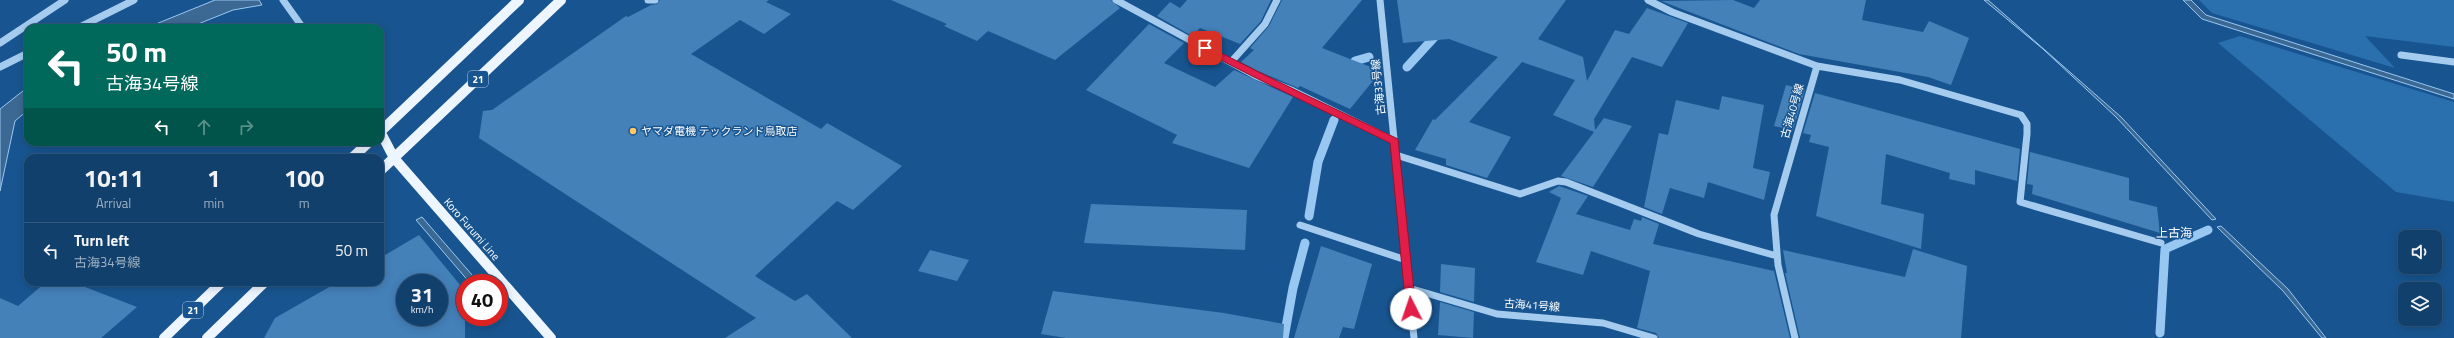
<!DOCTYPE html>
<html lang="en">
<head>
<meta charset="utf-8">
<style>
	:root { --surface:#12406c; --page:#1b4772; --text:#f1f3f6; --muted:#9cafc2; --line:#31597f }
	body { margin:0; font-family:"Titillium Web","Noto Sans JP",sans-serif; background:var(--page); color:var(--text); height:100vh; display:flex; flex-direction:column; font-size:15px; white-space:nowrap }
	* { box-sizing:border-box; margin:0 }
	p { font-size:13px; color:var(--muted) }
	.icon { flex:none; width:22px; height:22px; fill:none; stroke:currentColor; stroke-width:2; stroke-linecap:round; stroke-linejoin:round }
	.map { position:relative; flex:1; overflow:hidden }
	.drawer { position:absolute; left:24px; top:154px; width:360px; height:132px; display:flex; flex-direction:column; background:var(--surface); border-radius:12px; box-shadow:0 2px 10px #0003,0 0 0 1px var(--line) }
	.drawer>* { flex:none }
	.hud { position:absolute; left:24px; top:24px; width:360px; height:122px; border-radius:12px; box-shadow:0 2px 10px #0003,0 0 0 1px var(--line); background:#00695c; color:#fff; overflow:hidden }
	.tools { position:absolute; left:2398px; top:230px; display:grid; gap:8px }
	.tools a { display:grid; place-items:center; width:44px; height:44px; border-radius:8px; background:var(--surface); box-shadow:0 2px 10px #0003,0 0 0 1px var(--line); font-size:20px }
	.speed { position:absolute; left:396px; top:274px; display:flex; gap:8px; font-size:20px; font-weight:700; text-align:center }
	.speed>* { display:grid; place-content:center; width:52px; height:52px; border-radius:50%; background:var(--surface); box-shadow:0 2px 10px #0003,0 0 0 1px var(--line); line-height:1 }
	.speed small { font-size:10px; font-weight:400 }
	.speed .limit { border:6px solid #d22; background:#fff; color:#111 }
	.pin { position:absolute; display:grid; place-items:center; width:34px; height:34px; color:#fff; margin:-17px; border-radius:8px; box-shadow:0 2px 6px #0006 }
	.me { position:absolute; width:44px; margin:-22px; rotate:356deg; stroke-linejoin:round; filter:drop-shadow(0 0 3px #0008) }
	.turn { display:flex; align-items:center; gap:14px; height:84px; padding:0 16px; font-size:18px }
	.turn .icon { width:52px; height:52px; stroke-width:2.5 }
	.turn b { display:block; font-size:28px; line-height:34px }
	.lanes { display:flex; align-items:center; height:38px; padding:0 16px; background:#0003; justify-content:center; gap:20px; direction:ltr }
	.lanes .off { opacity:.35 }
	.eta { display:flex; justify-content:space-evenly; align-items:center; height:68px; text-align:center }
	.eta b { font-size:24px; font-weight:700; line-height:28px }
	ul { padding:0; list-style:none }
	li { display:flex; align-items:center; gap:12px; height:56px; padding:0 16px; border-top:1px solid var(--line) }
	li div { flex:1 }
	li b { display:block; font-size:15px }
	li em { font-style:normal }
	.map>svg:first-child { display:block }
	.green { fill:#2a6fae }
	.water { fill:#3c6993; stroke:#98c8f2 }
	.lines { fill:none; stroke-linecap:round; stroke-linejoin:round }
	.stream { stroke:#98c8f2; stroke-width:9 }
	.building { fill:#4481b9; fill-rule:evenodd }
	.minor { stroke:#a5ccef; stroke-width:7 }
	.major { stroke:#edf5ff; stroke-width:10 }
	.route { fill:#e11d48; stroke:#92132f }
	.poi-dot { fill:#ffc763; stroke:#185590; stroke-width:1.5 }
	.labels { text-anchor:middle; dominant-baseline:central; stroke-width:3; stroke-linejoin:round; paint-order:stroke }
	.shield { fill:#185590; stroke:#baccde; stroke-width:1 }
	.shield-label { font-size:10px; font-weight:bold; fill:#fff }
	.street-label { font-size:11px; fill:#fff; stroke:#185590 }
	.poi-label { font-size:11px; fill:#fff; stroke:#185590; text-anchor:start }
	.neighbourhood-label { font-size:12px; fill:#fff; stroke:#185590 }
</style>
</head>
<body>
<div class="map">
<svg width="2454" height="338" viewBox="0 0 2454 338">
	<rect width="100%" height="100%" fill="#185590"/>
	<path class="green" d="M2199,0H2454V47L2365,36L2395,68L2212,13Z
		M2240,36L2454,102V202L2396,192L2218,43Z"/>
	<path class="water" d="M215,0H259L262,5L233,10L188,28H146Z
		M1984,0H1988L2121,117L2216,219L2212,220L2116,117L2043,49Z
		M2183,0H2191L2206,15L2454,94V99L2202,19Z
		M28,87V110L15,121L0,191V109Z
		M422,217L479,283H470L416,220Z
		M2221,226L2288,289L2326,338H2322L2283,291L2217,227Z"/>
	<g class="lines">
		<path class="stream" d="M1407,67L1440,31
			M1348,71L1355,61L1369,57
			M1309,216L1318,162L1334,120
			M2160,333L2165,249L2208,230
			M1284,338L1293,288L1305,243"/>
	</g>
	<path class="building" d="M660,0H769L766,2L791,14L764,34L740,20L691,54L821,129L827,123L902,166L853,210L837,201L755,276L795,301L807,294L852,338H725L756,318L479,138L483,111L492,110L626,16L628,17L651,5L657,4Z
		M891,0H1111L1120,8L1055,60L988,31L977,41L944,26L947,24Z
		M1187,0H1271L1261,21L1240,44L1200,28L1192,36L1157,16L1170,2L1180,8Z
		M1282,0H1362L1322,48L1381,71L1350,109L1300,86L1298,88L1258,71L1241,62L1254,50L1250,48L1269,26Z
		M1397,0H1566L1538,39L1583,57L1587,81L1615,30L1629,34L1647,8L1688,23L1662,67L1632,57L1594,119L1595,130L1604,118L1632,126L1593,187L1561,176L1594,132L1553,115L1575,80L1522,62L1469,122L1511,137L1487,178L1446,165V159L1415,150L1433,119L1435,120L1498,57L1449,39L1403,43Z
		M1733,0L1754,8L1760,0H1866L1862,20L1923,32L1929,21L1969,38L1951,85L1928,77L1799,54L1661,1Z
		M1149,24L1184,43L1164,63L1215,87L1234,70L1293,97L1249,168L1172,143L1177,135L1086,90Z
		M1786,85L1805,90L1793,130L1774,126Z
		M1815,93L2020,149L2017,181L1975,170V185L1949,179L1950,173L1886,154L1881,204L1924,214L1921,249L1816,216L1829,147L1809,142L1811,135L1803,133Z
		M1722,96L1764,105L1753,168L1770,172L1764,200L1708,182L1704,198L1670,188L1662,214L1644,207L1659,133L1668,135L1676,100L1719,110Z
		M2030,152L2129,178V200L2157,207L2160,233L2032,194L2033,185L2027,184Z
		M1559,186L1588,196L1576,214L1630,230L1634,219L1641,221L1642,217L1659,224L1653,244L1774,271L1790,338H1659L1656,333L1637,328L1650,271L1591,251L1583,275L1536,262L1561,198L1549,192Z
		M1091,204L1247,210L1245,250L1084,243Z
		M419,235L465,291V338H264L275,318L338,282H380V258ZM405,283H439V317H405Z
		M1321,246L1372,264L1354,329L1343,327L1339,338H1294Z
		M1913,249L1967,266L1961,338H1800L1785,273H1787L1783,250L1905,277Z
		M930,250L969,260L957,281L918,271Z
		M1441,264L1475,268L1474,302L1440,292Z
		M46,282H72L137,307L101,338H0V298L18,306Z
		M1053,291L1224,313L1284,324L1283,338H1066L1041,334Z
		M1440,302L1474,312L1473,338L1438,335Z"/>
	<g class="lines">
		<path class="minor" d="M283,0L303,28
			M648,0H655
			M1116,0L1256,76L1291,90L1394,141
			M1380,0L1414,338
			M1648,0L1672,12L1817,66L1774,215L1778,265L1795,338
			M78,28L134,0
			M0,43L65,0
			M2401,55L2454,62
			M1231,62L1265,24L1277,0
			M1817,66L1900,80L2021,115L2027,124V134L2020,202L2161,243
			M0,67L28,53
			M1396,155L1520,194L1558,181L1566,182L1699,234L1777,256
			M1300,225L1406,260
			M1409,288L1497,314L1603,323L1654,338"/>
		<path class="major" d="M380,131L394,158L551,338
			M380,132L519,0
			M352,158L369,142
			M380,171L561,0
			M164,338L222,282
			M207,338L265,282"/>
	</g>
	<path class="route" d="M1202,46H1208C1270,79 1334,108 1398,139L1416,309L1415,312L1411,313L1406,309L1390,143C1327,112 1263,83 1202,50Z"/>
	<circle class="poi-dot" cx="633" cy="131" r="4"/>
	<g class="labels">
		<g class="shield">
			<rect x="468" y="71" width="20" height="16" rx="3"/>
			<rect x="183" y="302" width="20" height="16" rx="3"/>
		</g>
		<g class="shield-label">
			<text x="478" y="79">21</text>
			<text x="193" y="310">21</text>
		</g>
		<g class="street-label">
			<text transform="translate(1378 87) rotate(-96)">古海33号線</text>
			<text transform="translate(1792 111) rotate(-74)">古海40号線</text>
			<text transform="translate(472 229) rotate(49)">Koro Furumi Line</text>
			<text transform="translate(1532 305) rotate(4)">古海41号線</text>
		</g>
		<g class="poi-label">
			<text x="641" y="131">ヤマダ電機 テックランド鳥取店</text>
		</g>
		<g class="neighbourhood-label">
			<text x="2174" y="232">上古海</text>
		</g>
	</g>
</svg>
<div class="tools">
<a><svg class="icon" aria-label="sound" viewBox="0 0 24 24"><path d="M4 9h4l5-4v14l-5-4H4zM17 9q2 3 0 6"/></svg></a>
<a><svg class="icon" aria-label="layers" viewBox="0 0 24 24"><path d="M12 4l9 5-9 5-9-5zM3 14l9 5 9-5"/></svg></a>
</div>
<div class="speed"><div>31<small>km/h</small></div><div class="limit">40</div></div>
<div class="pin" style="left:1205px;top:48px;background:#d93025"><svg class="icon" aria-label="arrive" viewBox="0 0 24 24"><path d="M6 21V4h12l-3 4 3 4H6"/></svg></div>
<svg class="me" style="left:1411px;top:309px" viewBox="-20 -20 40 40"><circle r="19" fill="#fff"/><path d="M0-13L10 11 0 6-10 11z" fill="#e11d48"/></svg>
<div class="hud">
<div class="turn"><svg class="icon" aria-label="left" viewBox="0 0 24 24"><path d="M17 20v-9H6M10 6l-5 5 5 5"/></svg><div><b>50 m</b>古海34号線</div></div>
<div class="lanes"><svg class="icon" aria-label="left" viewBox="0 0 24 24"><path d="M17 20v-9H6M10 6l-5 5 5 5"/></svg><svg class="icon off" aria-label="ahead" viewBox="0 0 24 24"><path d="M12 20V5M6 11l6-6 6 6"/></svg><svg class="icon off" aria-label="right" viewBox="0 0 24 24"><path d="M7 20v-9h11M14 6l5 5-5 5"/></svg></div>
</div>
<section class="drawer">
<div class="eta">
<div><b>10:11</b><p>Arrival</p></div>
<div><b>1</b><p>min</p></div>
<div><b>100</b><p>m</p></div>
</div>
<ul>
<li><svg class="icon" aria-label="left" viewBox="0 0 24 24"><path d="M17 20v-9H6M10 6l-5 5 5 5"/></svg><div><b>Turn left</b><p>古海34号線</p></div><em>50 m</em></li>
</ul>
</section>
</div>
</body>
</html>
